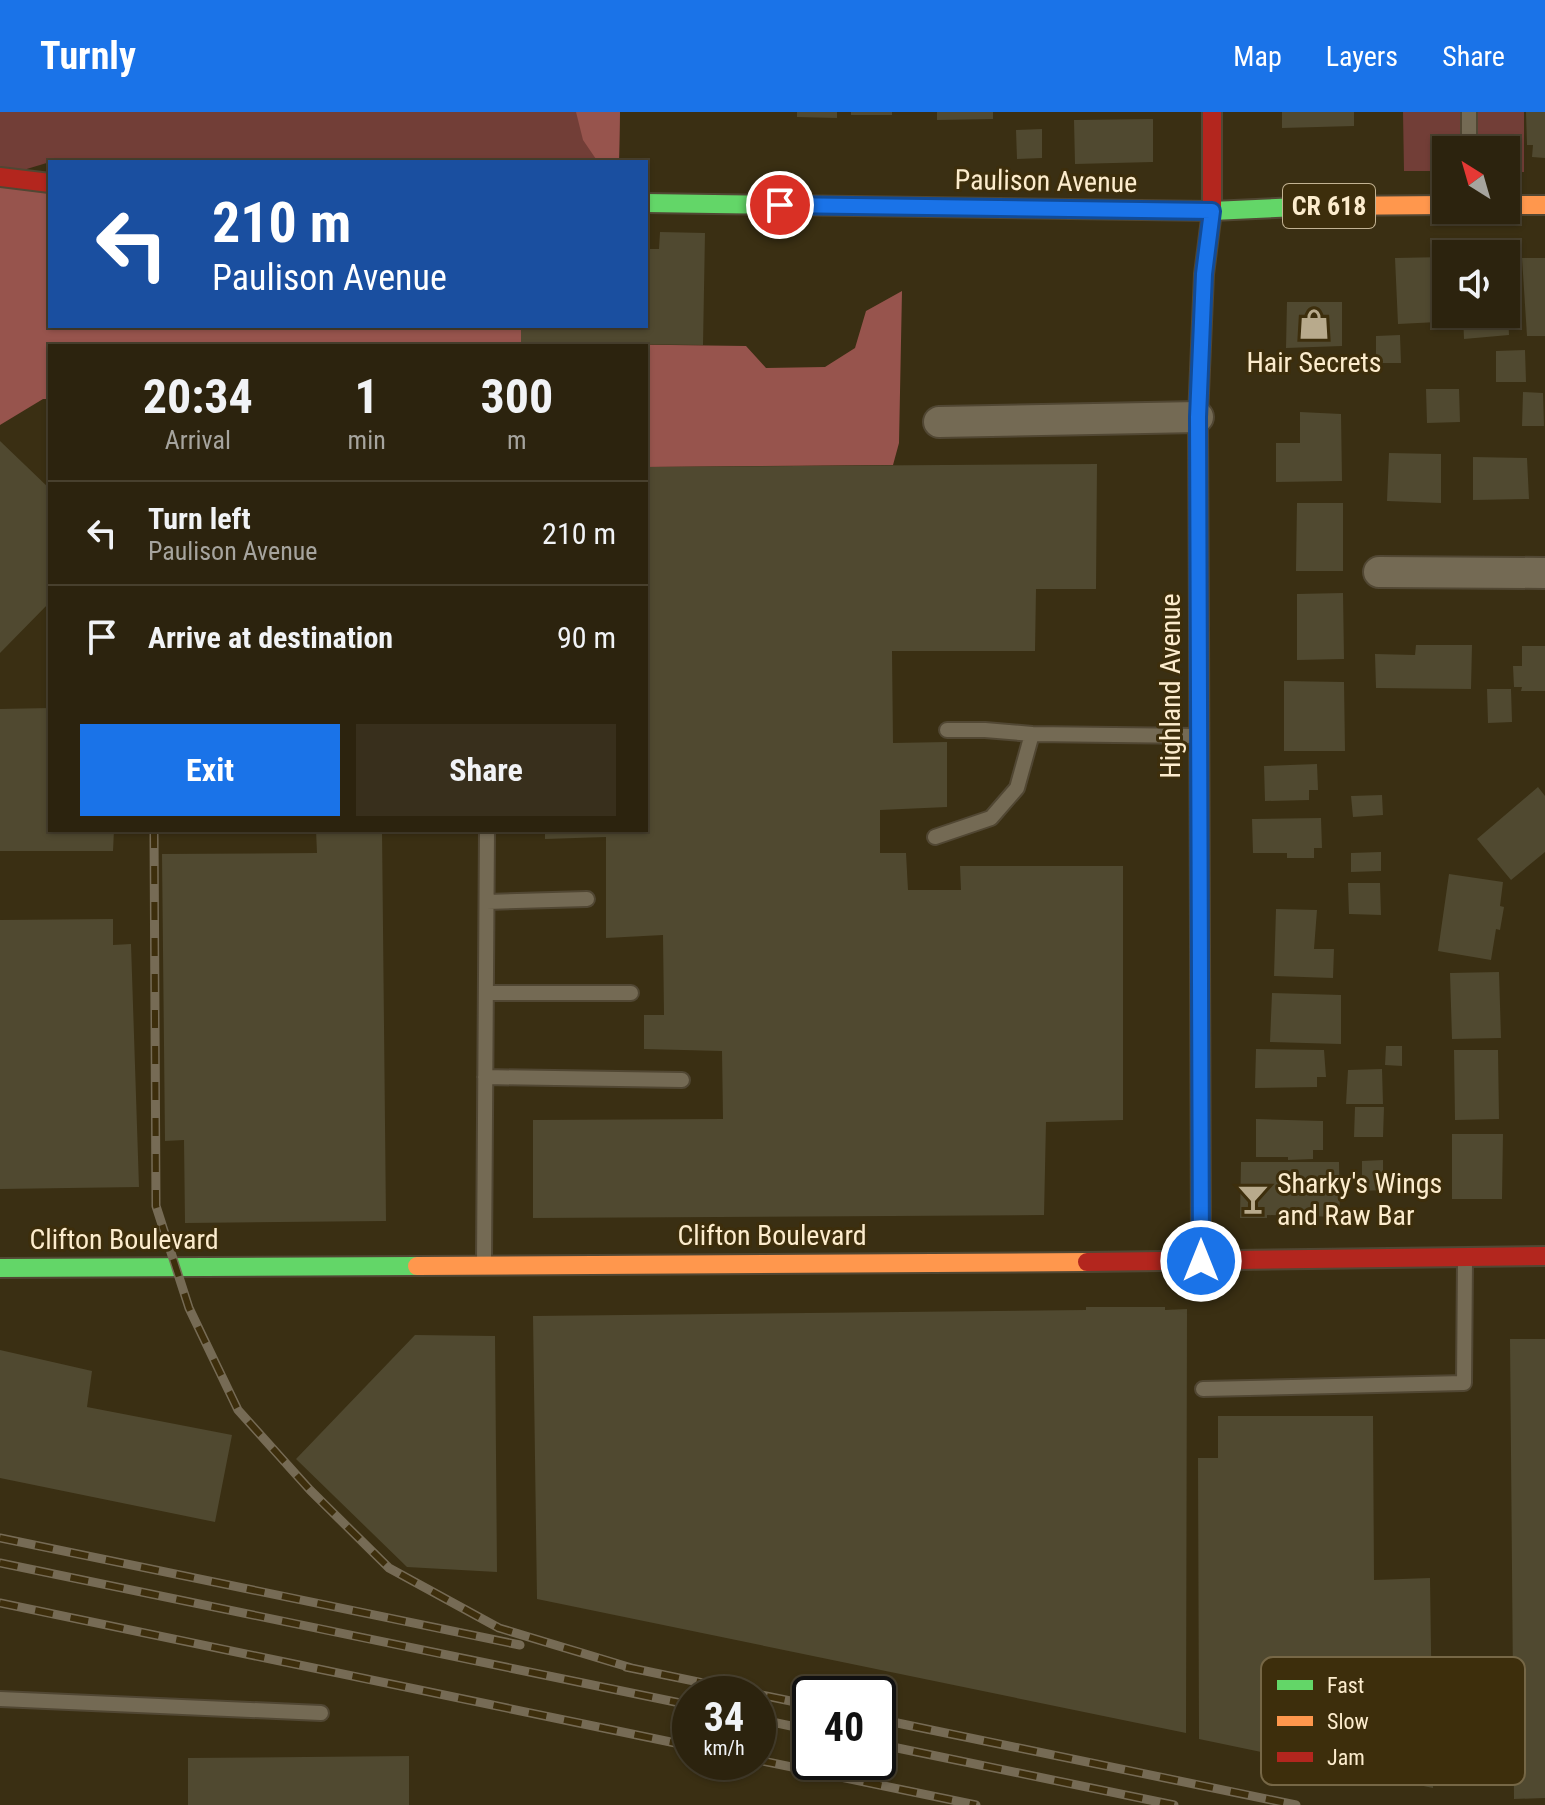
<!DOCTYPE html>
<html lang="en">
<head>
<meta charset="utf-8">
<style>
	:root { --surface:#2c230e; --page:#382f1c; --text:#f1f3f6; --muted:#a6a49e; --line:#48402e; --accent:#1a73e8 }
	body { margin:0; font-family:"Roboto Condensed",sans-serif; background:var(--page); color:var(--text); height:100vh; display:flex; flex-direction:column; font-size:30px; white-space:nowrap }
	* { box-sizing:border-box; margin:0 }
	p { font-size:26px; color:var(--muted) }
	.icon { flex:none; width:44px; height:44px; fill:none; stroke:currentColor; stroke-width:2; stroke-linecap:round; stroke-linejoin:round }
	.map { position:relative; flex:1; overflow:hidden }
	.panel { position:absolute; left:48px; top:232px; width:600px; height:488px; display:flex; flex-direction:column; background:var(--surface); border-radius:0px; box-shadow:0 2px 6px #0004,0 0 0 2px var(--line) }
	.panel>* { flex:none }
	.hud { position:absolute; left:48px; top:48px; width:600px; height:168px; border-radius:0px; box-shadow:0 2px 6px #0004,0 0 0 2px var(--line); background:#1a4fa0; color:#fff; overflow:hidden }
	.needle { width:52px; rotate:323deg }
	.tools { position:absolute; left:1432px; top:24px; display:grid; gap:16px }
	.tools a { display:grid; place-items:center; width:88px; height:88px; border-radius:0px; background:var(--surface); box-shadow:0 2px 6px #0004,0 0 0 2px var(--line); font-size:40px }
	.speed { position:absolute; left:672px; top:1564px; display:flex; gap:16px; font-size:40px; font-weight:700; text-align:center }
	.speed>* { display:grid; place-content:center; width:104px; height:104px; border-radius:50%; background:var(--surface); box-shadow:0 2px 6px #0004,0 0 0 2px var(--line); line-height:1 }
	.speed small { font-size:20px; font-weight:400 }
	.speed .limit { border:4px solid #111; border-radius:12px; background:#fff; color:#111 }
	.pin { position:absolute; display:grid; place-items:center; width:68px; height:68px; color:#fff; margin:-34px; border:4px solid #fff; border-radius:50%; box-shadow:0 2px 8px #0007 }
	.me { position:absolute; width:88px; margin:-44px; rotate:0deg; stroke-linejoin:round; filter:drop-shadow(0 0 6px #0008) }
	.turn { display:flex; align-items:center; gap:28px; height:168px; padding:0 32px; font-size:36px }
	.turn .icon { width:104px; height:104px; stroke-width:2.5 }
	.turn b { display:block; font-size:56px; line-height:68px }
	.eta { display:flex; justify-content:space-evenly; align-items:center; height:136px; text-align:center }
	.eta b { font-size:48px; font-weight:700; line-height:56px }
	.primary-button { display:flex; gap:16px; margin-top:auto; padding:16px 32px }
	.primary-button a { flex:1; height:92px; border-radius:0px; background:var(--accent); color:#fff; font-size:32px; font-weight:700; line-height:92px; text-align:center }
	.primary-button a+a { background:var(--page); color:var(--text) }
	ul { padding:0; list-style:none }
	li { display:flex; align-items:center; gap:24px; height:104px; padding:0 32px; border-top:2px solid var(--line) }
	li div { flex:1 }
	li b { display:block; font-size:30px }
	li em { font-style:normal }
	header { display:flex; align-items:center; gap:48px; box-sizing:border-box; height:112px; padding:0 40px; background:var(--accent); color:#fff }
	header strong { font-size:38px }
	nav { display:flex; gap:44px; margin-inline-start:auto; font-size:28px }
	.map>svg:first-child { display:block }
	.green { fill:#723e37 }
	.forest { fill:#97544d }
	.building { fill:#504930 }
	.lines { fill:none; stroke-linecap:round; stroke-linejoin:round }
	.lane-casing { stroke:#514733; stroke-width:18 }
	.street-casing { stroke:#514733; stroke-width:34 }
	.fast-casing { stroke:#514733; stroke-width:22 }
	.slow-casing { stroke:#514733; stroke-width:22 }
	.jam-casing { stroke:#514733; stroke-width:22 }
	.lane { stroke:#746a54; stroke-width:14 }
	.street { stroke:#746a54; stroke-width:30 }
	.fast { stroke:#63d668; stroke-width:18 }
	.slow { stroke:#ff974d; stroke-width:18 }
	.jam { stroke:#b3261e; stroke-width:18 }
	.rail-casing { stroke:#766b55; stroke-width:9 }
	.rail { stroke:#3d2e0c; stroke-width:6; stroke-dasharray:18; stroke-linecap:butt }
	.route-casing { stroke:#114b97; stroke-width:20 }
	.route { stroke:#1a73e8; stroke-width:14 }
	.labels { text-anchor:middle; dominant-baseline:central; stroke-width:6; stroke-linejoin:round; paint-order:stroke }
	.shield { fill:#3d2e0c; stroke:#c3b393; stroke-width:2 }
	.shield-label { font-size:26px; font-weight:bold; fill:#fceccd }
	.street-label { font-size:28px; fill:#fceccd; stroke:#3d2e0c }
	.poi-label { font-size:28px; fill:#fceccd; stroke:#3d2e0c }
	.key { fill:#3d2e0c; stroke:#766746; stroke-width:2 }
	.key-label { font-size:22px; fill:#fceccd }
</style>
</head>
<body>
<header>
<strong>Turnly</strong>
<nav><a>Map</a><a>Layers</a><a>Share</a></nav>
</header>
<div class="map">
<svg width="1545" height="1693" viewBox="0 0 1545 1693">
	<rect width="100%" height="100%" fill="#3a2f13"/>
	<path class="green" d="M0,0H620L619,50H50L0,65Z
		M1403,0H1524V60H1506V38H1446V59H1404Z"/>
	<path class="forest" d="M576,0H620L619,50H598L583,28Z
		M0,65L50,71V214H521V231L746,234L766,256L825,255L855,236L866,199L902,179L899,331L893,353L646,355V234H50V287H43L0,313Z"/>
	<path class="building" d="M797,0H837V6L797,5Z
		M851,0H892V3H851Z
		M937,0H993V7L937,8Z
		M1282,0H1354V14L1282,16Z
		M1526,0H1545V46L1532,45L1533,33H1527Z
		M1153,7V50L1075,52L1074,8Z
		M1042,17V46L1017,47L1016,18Z
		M660,120L705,121L703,233L521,231V214H646V137H659Z
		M1446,145V174L1435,175L1438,210L1398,212L1395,146Z
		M1522,146H1545V224H1527Z
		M1287,190H1342V234L1286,236Z
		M1463,202H1508L1509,223L1464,227Z
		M1400,223L1401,251H1376V224Z
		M1525,238L1526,270H1496V239Z
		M1426,277H1459L1460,310L1427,311Z
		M1523,280L1543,281L1544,314H1522Z
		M1300,300L1341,302L1342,369L1276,370V331H1300Z
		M0,329L50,377V490L0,541Z
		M1389,341L1441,342V391L1387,389Z
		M1473,345L1527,346L1529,387L1473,388Z
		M1097,352L1096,477H1036L1035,539H892L893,631L947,630V695L880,698V741H906L908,778H961L960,754H1123V1008L1046,1010L1044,1103L533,1106V1008L723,1007L722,939L644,937V903H664L663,823L606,826V725L545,727V718H646V355Z
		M1297,391H1343V459H1296Z
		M1343,481L1344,547L1297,548V482Z
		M1416,533H1472L1471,577L1376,576L1375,542L1415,543Z
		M1522,534H1545V579H1521L1522,575H1514L1513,554H1522Z
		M1284,569L1344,570L1345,639H1284Z
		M1487,577H1511L1512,610L1488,611Z
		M50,596V718H114L113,739H0V597Z
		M1317,652L1318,678H1309V688L1265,689L1264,654Z
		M1538,675L1545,684V740L1511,768L1477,727Z
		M1382,683L1383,703L1353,705L1351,684Z
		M1321,706L1322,736H1314V746H1287V741H1253L1252,707Z
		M316,718H382L386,1109L185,1111L184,1028L165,1029L162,742L317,741Z
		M1381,740V759L1351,760V741Z
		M1449,762L1503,770L1500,794L1504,795L1500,818L1496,817L1491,848L1438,839Z
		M1348,771H1380L1381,803L1349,802Z
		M1276,797L1317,798L1314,837H1334L1333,866L1274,864Z
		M113,807V833L131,832L139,1075L0,1077V808Z
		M1499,860L1501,926L1452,927L1450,861Z
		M1272,881L1341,883V932L1270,930Z
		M1386,934H1402V954L1385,953Z
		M1256,937L1324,938L1326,965H1317V975L1255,976Z
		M1454,938H1498L1499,1007L1455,1008Z
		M1382,957L1383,992H1346L1348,958Z
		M1355,995H1384L1383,1025H1354Z
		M1256,1007L1323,1009V1038H1313V1047L1288,1048V1045H1256Z
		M1452,1022H1503L1502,1087H1452Z
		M1383,1048V1078L1362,1079V1049Z
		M1241,1050H1339L1340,1105L1267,1103V1106H1240Z
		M1086,1195H1165V1198L1187,1197L1186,1621L537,1487L533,1204L1086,1198Z
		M415,1223L495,1224L497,1460L407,1455L296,1347Z
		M1510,1227H1545V1686L1514,1687Z
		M0,1238L92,1259L87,1295L232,1323L215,1410L0,1366Z
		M1218,1304H1373L1374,1468L1430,1466L1433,1676L1199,1627L1198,1346H1218Z
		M409,1644V1693H188V1646Z"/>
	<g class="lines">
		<defs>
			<path id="lane" d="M1469,1V38
				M947,618H985L1032,622
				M935,725L991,706L1017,676L1032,622L1197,624
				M487,790L587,787
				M486,881H631
				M485,965L682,968
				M484,1149L487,718
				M1203,1277L1464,1271L1465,1148
				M0,1587L321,1601"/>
			<path id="street" d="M939,310L1198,305
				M1379,460L1545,461"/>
			<path id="fast" d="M646,91L1212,99L1320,94
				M1199,514L1201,1149
				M0,1156L417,1154"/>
			<path id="slow" d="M1506,93H1545
				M1320,94L1446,93
				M417,1154L1087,1150"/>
			<path id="jam" d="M0,65L50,71
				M1199,514L1198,305L1204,162L1212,99V0
				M1087,1150L1545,1144"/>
		</defs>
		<use href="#lane" class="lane-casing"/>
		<use href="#street" class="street-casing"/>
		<use href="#fast" class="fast-casing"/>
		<use href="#slow" class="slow-casing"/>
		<use href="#jam" class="jam-casing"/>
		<use href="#lane" class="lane"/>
		<use href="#street" class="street"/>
		<use href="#fast" class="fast"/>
		<use href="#slow" class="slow"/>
		<use href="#jam" class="jam"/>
		<defs>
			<path id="rail" d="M154,718L156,1094L189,1196L238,1298L310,1378L389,1456L499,1516L635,1557
				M0,1426L520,1533
				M0,1451L690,1593
				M0,1491L690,1634
				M626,1555L810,1593
				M758,1607L810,1618
				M878,1607L1296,1693
				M878,1632L1174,1693
				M758,1648L976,1693"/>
		</defs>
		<use href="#rail" class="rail-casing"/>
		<use href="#rail" class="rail"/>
	</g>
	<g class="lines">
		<defs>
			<path id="route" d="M780,93L1212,99L1204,162L1198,305L1201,1149"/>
		</defs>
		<use href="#route" class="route-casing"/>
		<use href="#route" class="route"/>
	</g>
	<defs>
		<symbol id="shop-bare" viewBox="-9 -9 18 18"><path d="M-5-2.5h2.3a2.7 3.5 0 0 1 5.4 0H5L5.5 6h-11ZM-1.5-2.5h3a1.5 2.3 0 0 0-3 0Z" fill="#b8aa8c" stroke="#3d2e0c" stroke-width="2.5" paint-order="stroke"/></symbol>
		<symbol id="bar-bare" viewBox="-9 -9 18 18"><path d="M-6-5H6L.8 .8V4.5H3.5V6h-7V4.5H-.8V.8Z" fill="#b8aa8c" stroke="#3d2e0c" stroke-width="2.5" paint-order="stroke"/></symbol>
	</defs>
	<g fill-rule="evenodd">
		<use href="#shop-bare" x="1292" y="190" width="44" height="44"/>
		<use href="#bar-bare" x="1231" y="1065" width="44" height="44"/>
	</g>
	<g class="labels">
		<rect class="shield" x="1283" y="72" width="92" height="44" rx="6"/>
		<g class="shield-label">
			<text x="1329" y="94">CR 618</text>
		</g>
		<g class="street-label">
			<text transform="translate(1046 69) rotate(1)">Paulison Avenue</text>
			<text transform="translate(1170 574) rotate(-90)">Highland Avenue</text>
			<text x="772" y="1123">Clifton Boulevard</text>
			<text x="124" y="1127">Clifton Boulevard</text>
		</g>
		<g class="poi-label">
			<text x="1314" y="250">Hair Secrets</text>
			<text x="1277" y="1071" text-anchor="start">Sharky's Wings<tspan x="1277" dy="32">and Raw Bar</tspan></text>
		</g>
	</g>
	<rect x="1261" y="1545" width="264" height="128" rx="12" class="key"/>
	<rect x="1277" y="1568" width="36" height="10" fill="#63d668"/>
	<rect x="1277" y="1604" width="36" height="10" fill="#ff974d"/>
	<rect x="1277" y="1640" width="36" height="10" fill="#b3261e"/>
	<g class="key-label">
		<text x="1327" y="1581">Fast</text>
		<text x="1327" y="1617">Slow</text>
		<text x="1327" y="1653">Jam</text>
	</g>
</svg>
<div class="tools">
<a><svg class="needle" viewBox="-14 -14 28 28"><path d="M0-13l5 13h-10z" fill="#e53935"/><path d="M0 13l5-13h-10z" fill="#a6a49e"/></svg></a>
<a><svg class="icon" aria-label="sound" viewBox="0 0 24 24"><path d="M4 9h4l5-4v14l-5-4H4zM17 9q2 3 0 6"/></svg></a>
</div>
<div class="speed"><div>34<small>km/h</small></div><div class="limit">40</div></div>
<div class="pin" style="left:780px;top:93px;background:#d93025"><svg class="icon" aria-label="arrive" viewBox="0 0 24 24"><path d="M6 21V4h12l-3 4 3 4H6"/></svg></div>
<svg class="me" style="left:1201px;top:1149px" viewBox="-20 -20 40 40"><circle r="17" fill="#1a73e8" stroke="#fff" stroke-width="3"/><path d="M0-11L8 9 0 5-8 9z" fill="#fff"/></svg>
<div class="hud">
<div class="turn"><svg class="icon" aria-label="left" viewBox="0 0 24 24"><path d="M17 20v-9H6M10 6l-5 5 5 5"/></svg><div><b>210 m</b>Paulison Avenue</div></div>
</div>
<section class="panel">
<div class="eta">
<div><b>20:34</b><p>Arrival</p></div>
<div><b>1</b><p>min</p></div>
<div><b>300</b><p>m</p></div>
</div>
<ul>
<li><svg class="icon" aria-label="left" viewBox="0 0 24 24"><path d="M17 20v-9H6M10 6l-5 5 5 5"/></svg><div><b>Turn left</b><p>Paulison Avenue</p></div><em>210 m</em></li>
<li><svg class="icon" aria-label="arrive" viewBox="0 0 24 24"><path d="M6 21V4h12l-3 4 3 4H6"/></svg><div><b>Arrive at destination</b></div><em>90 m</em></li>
</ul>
<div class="primary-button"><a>Exit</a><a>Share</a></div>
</section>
</div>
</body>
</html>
